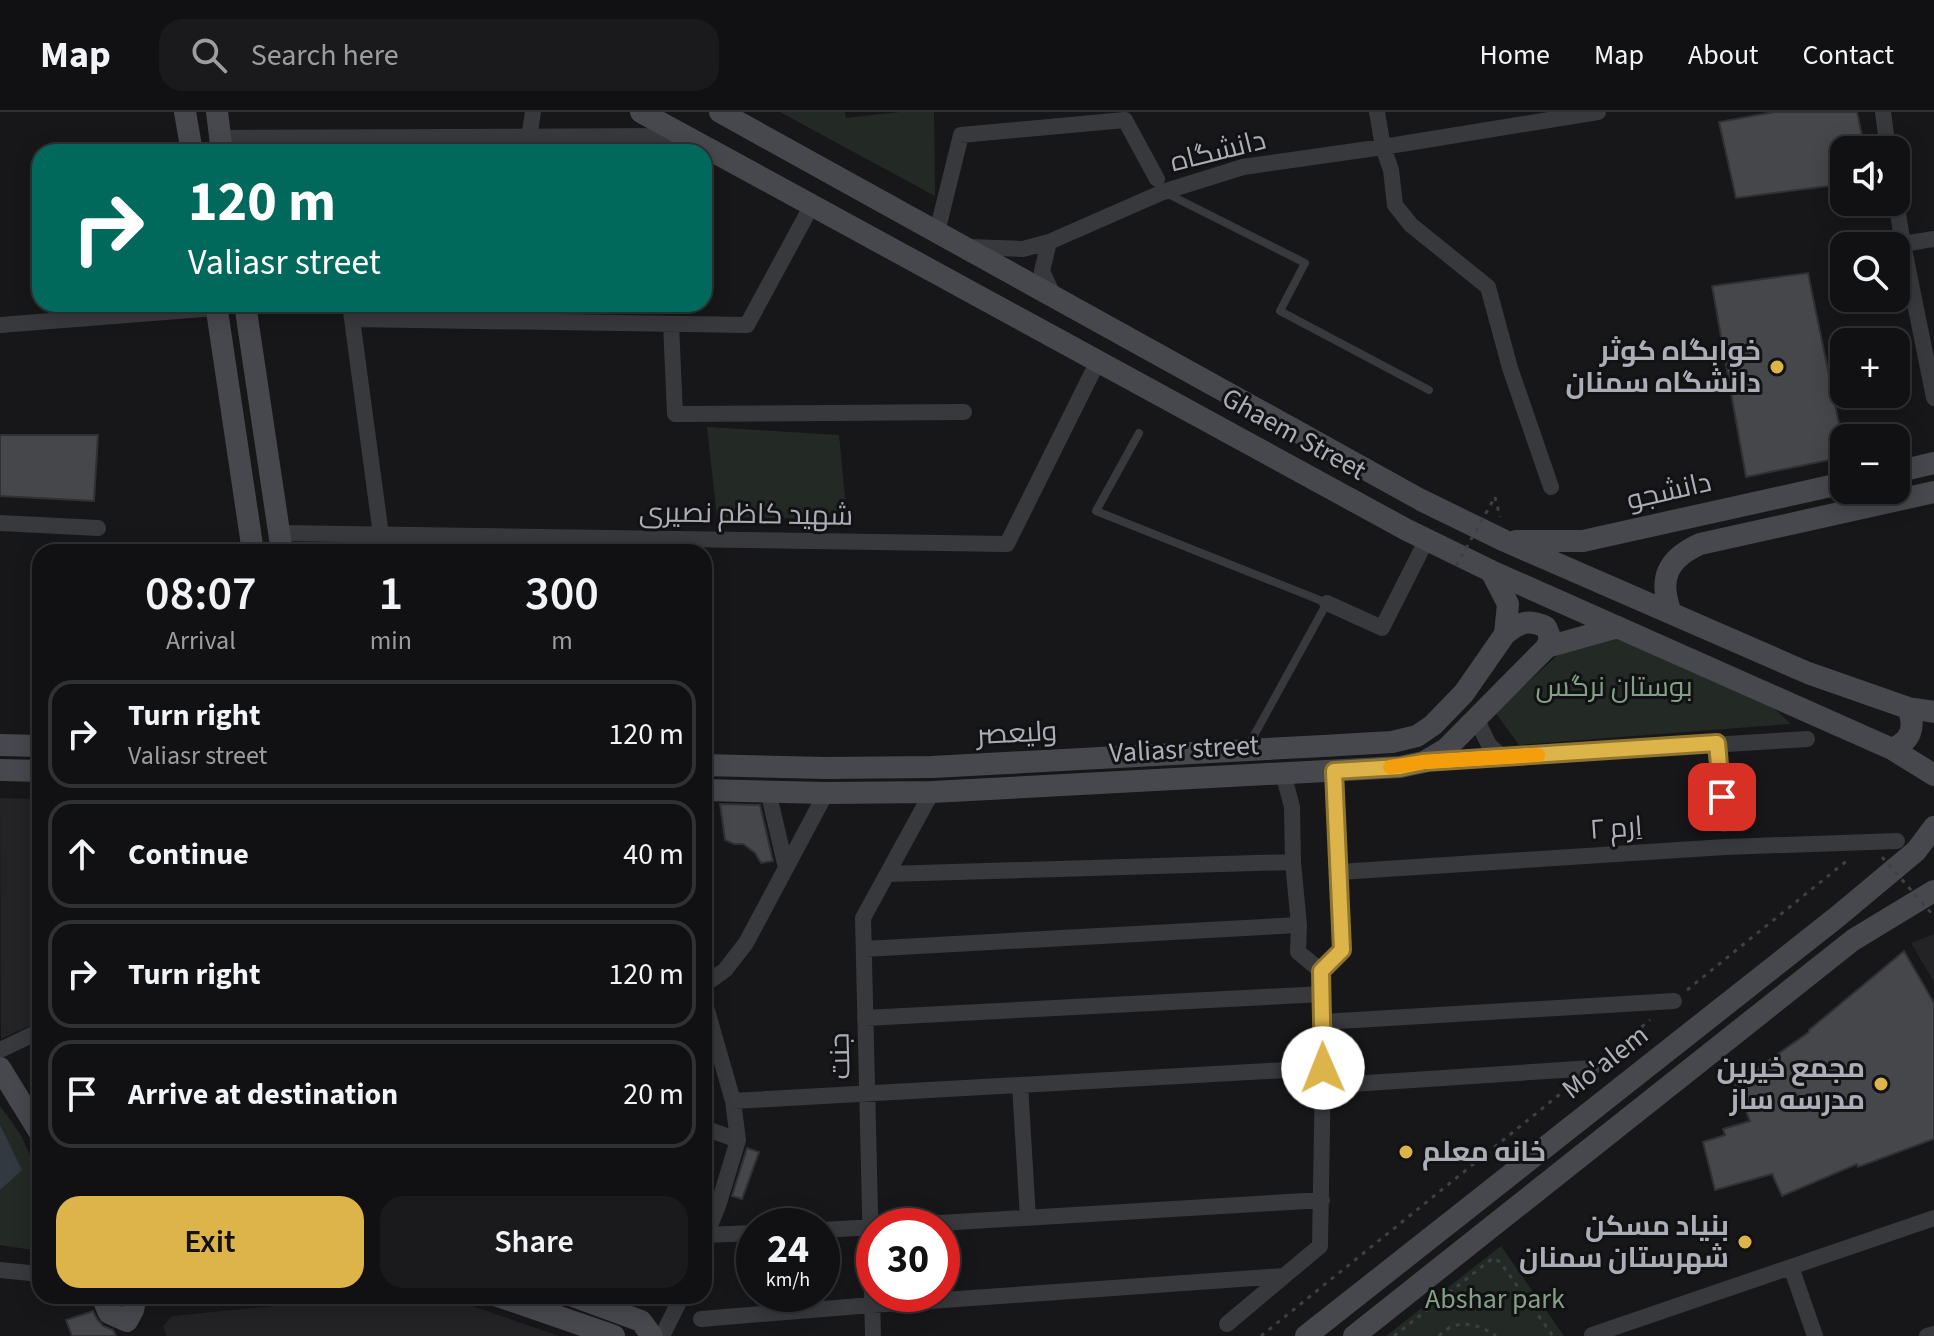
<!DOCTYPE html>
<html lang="en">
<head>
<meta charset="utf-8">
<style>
	:root { --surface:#111113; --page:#1a1a1c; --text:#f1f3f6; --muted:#9c9da0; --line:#303133; --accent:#ddb44a }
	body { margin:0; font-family:"Source Sans 3",Cairo,sans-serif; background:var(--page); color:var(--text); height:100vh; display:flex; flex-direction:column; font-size:30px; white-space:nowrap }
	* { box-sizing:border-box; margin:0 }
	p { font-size:26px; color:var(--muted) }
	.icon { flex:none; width:44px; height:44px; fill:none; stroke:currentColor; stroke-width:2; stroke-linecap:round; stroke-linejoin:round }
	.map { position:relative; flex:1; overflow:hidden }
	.panel { position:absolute; left:32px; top:432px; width:680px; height:760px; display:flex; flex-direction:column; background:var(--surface); border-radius:24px; box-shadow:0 4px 20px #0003,0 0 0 2px var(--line) }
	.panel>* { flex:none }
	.banner { position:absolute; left:32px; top:32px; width:680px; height:168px; border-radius:24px; box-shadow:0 4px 20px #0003,0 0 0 2px var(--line); background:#00695c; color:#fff; overflow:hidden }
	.buttons { position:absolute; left:1830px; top:24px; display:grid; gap:16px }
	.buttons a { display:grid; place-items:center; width:80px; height:80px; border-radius:16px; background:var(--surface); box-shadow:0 4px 20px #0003,0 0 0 2px var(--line); font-size:40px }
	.speed { position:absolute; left:736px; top:1096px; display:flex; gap:16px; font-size:40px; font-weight:700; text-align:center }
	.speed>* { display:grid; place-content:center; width:104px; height:104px; border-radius:50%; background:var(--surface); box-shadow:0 4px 20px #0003,0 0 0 2px var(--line); line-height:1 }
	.speed small { font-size:20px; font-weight:400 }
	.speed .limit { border:12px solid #d22; background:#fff; color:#111 }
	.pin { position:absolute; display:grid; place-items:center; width:68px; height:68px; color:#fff; margin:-34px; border-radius:16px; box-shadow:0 4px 12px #0006 }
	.me { position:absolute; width:88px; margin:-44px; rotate:359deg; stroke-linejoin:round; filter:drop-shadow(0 0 6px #0008) }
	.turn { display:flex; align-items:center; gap:28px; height:168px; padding:0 24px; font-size:36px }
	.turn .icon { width:104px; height:104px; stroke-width:2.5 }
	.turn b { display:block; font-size:56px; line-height:68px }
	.eta { display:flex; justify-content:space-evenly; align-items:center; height:136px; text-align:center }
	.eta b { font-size:48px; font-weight:600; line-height:56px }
	.action { display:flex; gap:16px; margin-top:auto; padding:16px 24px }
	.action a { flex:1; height:92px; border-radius:24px; background:var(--accent); color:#111; font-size:32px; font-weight:600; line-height:92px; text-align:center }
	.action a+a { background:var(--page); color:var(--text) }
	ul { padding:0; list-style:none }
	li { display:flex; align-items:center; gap:24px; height:108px; margin:0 16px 12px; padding:0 8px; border:4px solid var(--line); border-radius:24px }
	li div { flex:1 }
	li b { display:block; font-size:30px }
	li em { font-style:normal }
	header { display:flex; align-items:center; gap:48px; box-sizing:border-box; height:112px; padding:0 40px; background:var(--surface); border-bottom:2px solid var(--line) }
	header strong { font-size:38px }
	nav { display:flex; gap:44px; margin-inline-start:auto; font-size:28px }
	.search { width:560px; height:72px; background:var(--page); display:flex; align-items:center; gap:20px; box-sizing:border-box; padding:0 28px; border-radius:24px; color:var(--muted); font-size:30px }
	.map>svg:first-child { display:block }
	.built { fill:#232325 }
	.green { fill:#232a25 }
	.water { fill:#323940 }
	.building { fill:#46474b; stroke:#313134; stroke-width:2 }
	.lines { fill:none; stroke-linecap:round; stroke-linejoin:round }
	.path { stroke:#3e4044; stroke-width:3; stroke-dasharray:4 6; stroke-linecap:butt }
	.lane { stroke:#38393d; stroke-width:8 }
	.street { stroke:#38393d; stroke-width:16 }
	.secondary { stroke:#47484d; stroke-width:22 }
	.path-bridge { stroke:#3e4044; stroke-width:3; stroke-dasharray:4 6; stroke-linecap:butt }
	.route-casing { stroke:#907530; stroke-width:20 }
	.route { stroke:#ddb44a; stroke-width:14 }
	.slow { stroke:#f59e0b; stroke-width:14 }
	.poi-dot { fill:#ddb44a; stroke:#121214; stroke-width:3 }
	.labels { text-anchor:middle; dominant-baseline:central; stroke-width:6; stroke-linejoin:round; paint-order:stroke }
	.street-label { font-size:28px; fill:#abaeb7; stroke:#121214 }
	.poi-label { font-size:28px; font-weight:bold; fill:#abaeb7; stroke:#121214; text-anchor:end }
	.park-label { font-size:28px; fill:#84a087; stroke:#121214 }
</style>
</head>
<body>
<header>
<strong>Map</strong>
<div class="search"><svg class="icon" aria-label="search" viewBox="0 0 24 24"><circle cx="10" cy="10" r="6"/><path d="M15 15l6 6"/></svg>Search here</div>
<nav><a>Home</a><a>Map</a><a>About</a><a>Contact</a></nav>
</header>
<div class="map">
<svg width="1934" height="1224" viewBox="0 0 1934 1224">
	<rect width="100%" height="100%" fill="#171719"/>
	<path class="built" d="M0,686L34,687L40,733V909L1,927Z
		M1934,822V870L1911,831Z
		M378,1184H443L559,1224H167L163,1214L172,1204Z"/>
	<path class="green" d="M780,0H845L846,6L900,0H934L935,84Z
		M707,315L839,323L847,407L717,405Z
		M1614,524L1762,585L1791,612L1519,633L1495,600L1570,532Z
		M0,994L21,1023L40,1066V1139L0,1133Z
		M1501,1134L1564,1224H1386Z"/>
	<path class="water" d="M0,1013L22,1058L0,1078Z"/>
	<path class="building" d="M1774,0H1857L1865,38H1844V72L1736,86L1719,10Z
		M1808,161L1844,336V345L1746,365L1712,174Z
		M0,323H98L94,389L0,384Z
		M720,692L760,693L773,749L761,751L755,741L743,732H734L725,728Z
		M1904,839L1934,891V1027L1858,1055L1857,1052L1782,1084L1772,1062L1715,1078L1703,1030L1725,1023L1723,1017L1750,1009L1735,972L1809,920V918Z
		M747,1036L759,1040L742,1087L732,1084Z
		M93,1199L97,1207L103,1214L113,1218L116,1224H72L66,1208Z"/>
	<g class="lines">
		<path class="path" d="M1495,385L1500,405
			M1687,878L1849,747
			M1603,947L1650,908
			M1261,1224L1570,974
			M1394,1224L1493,1146L1500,1150L1553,1224
			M1439,1224C1455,1206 1478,1211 1496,1224"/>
		<path class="lane" d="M1164,80L1305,151L1280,199L1429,278
			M1139,321L1096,399L1327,491L1247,636"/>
		<path class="street" d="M1377,0L1383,35L1391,58L1395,93L1411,113L1488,175L1510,256L1551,375
			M1883,0L1888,38
			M220,26L682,24
			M529,26L533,0
			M1896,89L1903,132L1934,286
			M937,120L961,23L1125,8L1157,67
			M1049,130L1163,80L1243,55L1383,35L1598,0
			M1903,132L1934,127
			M970,135L1023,137L1049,130L1042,159L1054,185
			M350,192L381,423
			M352,207L747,213L812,93
			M671,212L675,302L964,300
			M0,213L216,196
			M0,411L98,416
			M279,421L1007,432L1098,249
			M1327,491L1382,516L1427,427
			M1476,606L1489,633L1502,645
			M1717,631L1724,712
			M1429,650L1807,627
			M1283,661L1292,695L1293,750L1299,813L1298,840L1321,859L1342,838L1334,659
			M768,679L786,756L826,681
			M1339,760L1725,735L1897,729
			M887,762L1293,750
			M864,837L1299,813
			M704,873L725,858L746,831L786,756
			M704,888L733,989L738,1028L718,1094L704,1128
			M865,906L1322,882
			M1322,910L1674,889
			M0,938L40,919
			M1020,973L1028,1106
			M1322,974L1592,956
			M733,989L1323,956
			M704,1016L738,1028
			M891,1114L1322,1088
			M822,1118L874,1115
			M706,1123L754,1121
			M1791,1155L1815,1224
			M0,1158L40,1162
			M701,1207L872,1193L1284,1164
			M1227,1212L1320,1134L1323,956L1322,873
			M1592,1223L1934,1106
			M662,1224L682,1184
			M873,1224L863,806L932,680
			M1927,1224L1934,1222"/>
		<path class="secondary" d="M185,0L192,40
			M217,0L222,40
			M641,0L1407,418L1491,459L1892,637L1934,663
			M720,0L1421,388L1505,429L1808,561L1908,596L1934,600
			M216,192L253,440
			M245,192L282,440
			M1896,360L1934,351
			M1516,429H1583L1844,371
			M1671,501C1658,467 1667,447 1700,432L1934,380
			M1505,522C1520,510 1528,507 1546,515L1550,525L1547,535
			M0,633L40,634
			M1892,637C1911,629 1916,615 1908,596
			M704,653L826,656L932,655L1323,634L1392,630L1417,624L1433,613L1464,581L1505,522L1508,492L1491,459
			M0,658L40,659
			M704,678L826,681L932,680L1400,655L1424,650L1446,637L1547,535L1618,515
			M0,956L40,1021
			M102,1184L109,1201L127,1209L133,1198L136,1184
			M498,1184L614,1224
			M573,1184L641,1209L652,1224
			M1306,1224L1837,805L1916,739L1934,715
			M1354,1224L1853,828L1934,779"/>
		<path class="path-bridge" d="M1456,454L1495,385
			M1882,745L1932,802"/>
	</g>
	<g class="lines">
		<defs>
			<path id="route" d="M1323,956L1321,859L1342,838L1334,659L1400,655L1424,650L1717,631L1722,685"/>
		</defs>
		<use href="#route" class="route-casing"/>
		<use href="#route" class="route"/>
		<path class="slow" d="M1390,655L1424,650L1538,643"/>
	</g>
	<g class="poi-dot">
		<circle cx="1777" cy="255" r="8"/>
		<circle cx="1881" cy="972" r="8"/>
		<circle cx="1406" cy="1040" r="8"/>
		<circle cx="1745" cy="1130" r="8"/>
	</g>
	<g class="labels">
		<g class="street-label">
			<text transform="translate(1218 39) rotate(-14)">دانشگاه</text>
			<text transform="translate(1294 322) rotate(29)">Ghaem Street</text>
			<text transform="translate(1669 379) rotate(-13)">دانشجو</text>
			<text transform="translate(746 402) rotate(1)">شهید کاظم نصیری</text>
			<text transform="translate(1017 621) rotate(-3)">ولیعصر</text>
			<text transform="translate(1184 637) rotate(-3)">Valiasr street</text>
			<text transform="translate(1616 716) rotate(-4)">اِرم ۲</text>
			<text transform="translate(840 944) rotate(-91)">جنت</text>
			<text transform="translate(1605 950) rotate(-38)">Mo'alem</text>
		</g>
		<g class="poi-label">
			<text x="1761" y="239">خوابگاه کوثر<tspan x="1761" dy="32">دانشگاه سمنان</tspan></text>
			<text x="1865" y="956">مجمع خیرین<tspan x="1865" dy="32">مدرسه ساز</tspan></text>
			<text x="1422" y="1040" text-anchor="start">خانه معلم</text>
			<text x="1729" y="1114">بنیاد مسکن<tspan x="1729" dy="32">شهرستان سمنان</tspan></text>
		</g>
		<g class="park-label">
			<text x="1614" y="575">بوستان نرگس</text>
			<text x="1495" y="1187">Abshar park</text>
		</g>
	</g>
</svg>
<div class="buttons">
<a><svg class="icon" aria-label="sound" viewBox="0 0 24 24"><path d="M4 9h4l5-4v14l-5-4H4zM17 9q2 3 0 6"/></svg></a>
<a><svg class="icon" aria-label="search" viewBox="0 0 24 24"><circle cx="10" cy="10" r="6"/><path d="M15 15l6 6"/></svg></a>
<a>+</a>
<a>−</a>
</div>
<div class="speed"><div>24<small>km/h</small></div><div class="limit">30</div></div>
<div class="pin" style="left:1722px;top:685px;background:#d93025"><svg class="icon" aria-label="arrive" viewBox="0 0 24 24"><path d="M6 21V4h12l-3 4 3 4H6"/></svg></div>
<svg class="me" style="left:1323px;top:956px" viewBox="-20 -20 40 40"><circle r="19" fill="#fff"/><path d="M0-13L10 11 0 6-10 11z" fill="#ddb44a"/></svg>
<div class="banner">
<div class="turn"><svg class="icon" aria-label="right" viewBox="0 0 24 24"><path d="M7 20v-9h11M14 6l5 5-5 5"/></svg><div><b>120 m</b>Valiasr street</div></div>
</div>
<section class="panel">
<div class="eta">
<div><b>08:07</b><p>Arrival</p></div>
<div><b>1</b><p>min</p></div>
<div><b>300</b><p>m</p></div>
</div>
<ul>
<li><svg class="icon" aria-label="right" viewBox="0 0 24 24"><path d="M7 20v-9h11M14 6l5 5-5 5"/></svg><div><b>Turn right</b><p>Valiasr street</p></div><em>120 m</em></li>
<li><svg class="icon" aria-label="ahead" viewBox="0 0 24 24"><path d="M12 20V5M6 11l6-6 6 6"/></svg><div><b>Continue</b></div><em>40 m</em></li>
<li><svg class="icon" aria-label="right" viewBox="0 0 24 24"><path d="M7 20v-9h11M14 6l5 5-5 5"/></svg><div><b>Turn right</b></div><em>120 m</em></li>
<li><svg class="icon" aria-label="arrive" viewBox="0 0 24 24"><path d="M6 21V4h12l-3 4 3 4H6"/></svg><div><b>Arrive at destination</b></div><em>20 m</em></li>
</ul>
<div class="action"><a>Exit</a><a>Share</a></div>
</section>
</div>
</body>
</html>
